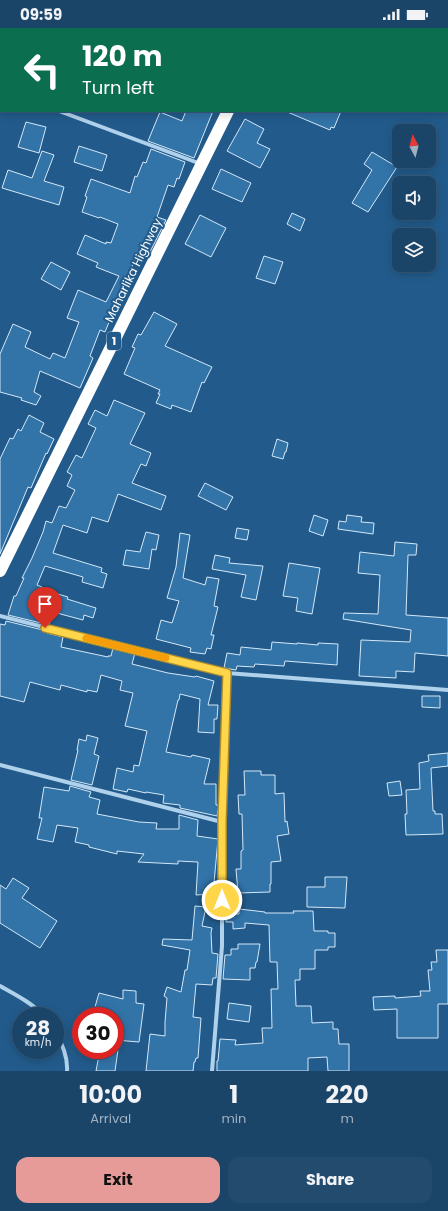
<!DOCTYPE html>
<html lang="en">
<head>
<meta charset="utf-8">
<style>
	:root { --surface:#1a4468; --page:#234b6e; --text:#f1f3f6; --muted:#9fb0c0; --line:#385c7c; --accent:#e69b98 }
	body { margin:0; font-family:Poppins,sans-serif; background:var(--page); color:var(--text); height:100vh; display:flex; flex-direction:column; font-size:15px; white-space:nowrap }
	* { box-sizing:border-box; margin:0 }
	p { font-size:13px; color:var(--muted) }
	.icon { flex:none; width:22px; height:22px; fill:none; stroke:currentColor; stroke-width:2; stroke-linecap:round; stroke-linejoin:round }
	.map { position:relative; height:1043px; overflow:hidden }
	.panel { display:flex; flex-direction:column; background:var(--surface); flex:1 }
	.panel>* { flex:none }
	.hud { position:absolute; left:0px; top:0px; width:448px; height:84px; box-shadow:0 2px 10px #0003,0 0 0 1px var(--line); background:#0b6e4f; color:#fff; overflow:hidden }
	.needle { width:26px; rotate:353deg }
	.buttons { position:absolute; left:392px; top:96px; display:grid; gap:8px }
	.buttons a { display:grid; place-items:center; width:44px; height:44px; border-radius:8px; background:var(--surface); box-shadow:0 2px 10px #0003,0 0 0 1px var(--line); font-size:20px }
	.speed { position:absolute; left:12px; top:979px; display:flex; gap:8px; font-size:20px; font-weight:700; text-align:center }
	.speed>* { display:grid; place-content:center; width:52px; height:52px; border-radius:50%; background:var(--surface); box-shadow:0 2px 10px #0003,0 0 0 1px var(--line); line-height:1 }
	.speed small { font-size:10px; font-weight:400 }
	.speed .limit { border:6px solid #d22; background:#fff; color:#111 }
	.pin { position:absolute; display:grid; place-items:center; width:34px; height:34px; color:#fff; margin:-41px -17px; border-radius:50% 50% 50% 0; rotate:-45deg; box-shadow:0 0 4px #0007 }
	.pin .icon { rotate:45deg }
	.me { position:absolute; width:44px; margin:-22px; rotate:0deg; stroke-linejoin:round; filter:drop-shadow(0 0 3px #0008) }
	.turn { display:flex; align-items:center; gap:14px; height:84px; padding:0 16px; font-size:18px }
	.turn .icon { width:52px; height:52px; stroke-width:2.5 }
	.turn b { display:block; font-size:28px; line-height:34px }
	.eta { display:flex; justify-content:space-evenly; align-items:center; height:68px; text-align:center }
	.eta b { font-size:24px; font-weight:700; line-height:28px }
	.cta { display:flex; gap:8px; margin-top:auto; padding:8px 16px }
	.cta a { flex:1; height:46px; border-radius:12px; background:var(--accent); color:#111; font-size:16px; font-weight:700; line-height:46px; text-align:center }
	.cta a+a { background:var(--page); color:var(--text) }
	.status { display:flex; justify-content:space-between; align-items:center; height:28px; padding:0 20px; background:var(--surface); direction:ltr }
	.status svg { height:11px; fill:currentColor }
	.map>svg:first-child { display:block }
	.building { fill:#3273a8; stroke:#d4e8f8 }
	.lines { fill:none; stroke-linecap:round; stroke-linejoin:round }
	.street { stroke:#afd1eb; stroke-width:4 }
	.highway { stroke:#fff; stroke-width:12 }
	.route-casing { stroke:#a68a30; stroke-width:10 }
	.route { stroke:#ffd54a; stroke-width:7 }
	.slow { stroke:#f59e0b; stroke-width:7 }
	.labels { text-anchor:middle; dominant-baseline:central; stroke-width:4; stroke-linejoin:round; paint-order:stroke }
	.shield { fill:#225b8b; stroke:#bdcedc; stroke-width:1 }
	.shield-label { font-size:11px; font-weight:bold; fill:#fff }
	.street-label { font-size:12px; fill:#fff; stroke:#225b8b }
</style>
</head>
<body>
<div class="status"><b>09:59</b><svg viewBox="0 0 49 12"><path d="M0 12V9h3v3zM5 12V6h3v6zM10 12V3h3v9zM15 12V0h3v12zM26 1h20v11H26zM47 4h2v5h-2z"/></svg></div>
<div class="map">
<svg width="448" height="1043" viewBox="0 0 448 1043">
	<rect width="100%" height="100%" fill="#225b8b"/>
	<path class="building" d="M186,83H213L194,130L148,113L160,84L182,93Z
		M285,83H341L334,100L331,99L330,102Z
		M245,91L264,101L257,115L270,121L260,140L227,123Z
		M26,94L46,99L39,125L18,119Z
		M79,118L107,127L102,143L74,134Z
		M151,121L185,134L179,151L177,150L174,159L168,157L157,189L166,192L148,228L138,224L105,304L100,302L90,328L93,330L80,360L40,343L34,364L41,368L36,377L21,372L22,370L0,364V326L13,296L31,304L25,319L50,331L53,325L65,330L79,294L67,290L78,262L106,274L119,248L96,239L98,235L77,226L85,207L106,216V214L111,215L118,196L100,189L99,190L82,184L87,169L85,168L91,151L130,165L135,148L137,149L143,134L146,135Z
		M42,123L54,127L44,153L64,159L59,177L2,160L8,142L32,150Z
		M372,124L397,139L368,184L352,175L372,142L364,136Z
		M221,141L251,155L242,174L212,161Z
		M292,185L305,191L300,203L287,196Z
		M200,187L226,200L211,229L185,216Z
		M264,228L283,234L275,256L256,250Z
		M51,234L70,244L61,262L41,251Z
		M154,284L177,296L165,318L212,339L204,355L202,354L191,384L172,377L171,381L156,375L160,366H158L160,362L124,346L135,320L132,319L138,306L141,307Z
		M114,372L145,385L130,416L151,425L146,438L141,436L132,455L166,468L161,482L118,466L108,494L92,489L87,505L63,497L53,525L102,540L101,544L107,546L103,560L82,554L83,549L45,538L37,557L42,559L41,561L68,569L67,571L96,580L93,590L84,587L83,592L53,584L49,597L8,587L14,568H16L24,550H22L32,530L43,504L46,493L52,495L59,478L66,480L75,462L67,458L72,447L67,444L76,427L82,430L96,400L88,396L95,382L107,388Z
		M29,387L44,395L40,404L54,411L47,426L46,425L31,460L28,459L0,526V431L10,410L13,411L18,401L21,403Z
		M277,411L288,415L286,424H285L283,431L272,428Z
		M205,455L233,469L226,482L198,468Z
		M314,487L328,492L323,508L309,503Z
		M347,487L362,489L361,494L374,495L373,506L338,501L339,493L346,494Z
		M237,500L249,502L247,512L235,510Z
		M146,504L159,507L156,522L152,521L149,541L123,537L126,522L140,524Z
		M180,505L190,507L183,550L205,557L207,549L219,551L214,578L218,579L211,607H214L211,621L207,620L205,626L190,624L191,620L156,611L161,592L172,595L179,573L167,570L176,539Z
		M395,514L417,516L416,527H408L406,587L448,590V628L415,625L414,644L396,643V650L359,648L361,612L410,614L411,602L343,591L344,585L378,586L380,547L358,545L360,524L394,528Z
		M215,527L230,530L229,535L263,538L256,572L241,569L246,547L212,541Z
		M289,535L320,540L312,586L296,583L298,570L283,568Z
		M6,593L47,603V605L63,609L61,619L108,629V628H111L113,620L135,625L132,636L168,645L195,649L196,648L214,653L208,677H218L217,691H214V705L198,704L200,671L180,666L179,672H178L166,724L191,729L192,727L210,731L204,756H216V777H219L217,788L180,780V777L163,775L164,767L146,764V765L128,761L127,764L113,761L117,740L133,744L134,737L139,738L147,703L125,698L133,665L120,662L122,653L101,647L97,664L87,662V664L61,657L60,662L30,654L24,674L0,668V596L5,597Z
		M272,614L297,616V615L318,617V615L338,616L337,637L285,633L284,638L255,636L254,639L237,638L236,642L224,640L227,625L240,627L241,619L271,622Z
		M422,668H440V680L422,679Z
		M87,707L98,710L94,726L99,728L92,757L71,752L78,722H77L79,711L86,713Z
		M448,725V738L431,740L433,783H435V786H442L443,806L406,807L405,786H407L406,762L420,761L419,735L429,733L428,727Z
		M244,743H261V747H275V766L284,765L285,794L287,793L289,806L277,808L281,833L271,834V856H270V864L238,865L236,841H241V823L243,822L242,786H239L238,767H245Z
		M400,753L402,767L389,768L387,755Z
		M70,758L91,764L89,769L100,772L97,786L139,794L157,795L156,801H179V787L198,792L197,808L218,811L213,866L196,867L198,834L178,833V836L138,834L144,826L117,823V826L89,819V817L75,814L78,800L57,797L53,814L37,811L42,790H39L44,759L69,763Z
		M325,849H347L345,880L307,879V859H325Z
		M13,850L29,860L22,870L57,893L40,920L0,895V857L6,861Z
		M195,878L206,879L202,898L212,900L211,905L212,925L218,926L216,950H213L212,957L196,956L193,989L201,990L198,1030H196L195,1034H194L193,1043H146L150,1006L165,1008V994L167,970L164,968L167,959L181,964L185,942H187L190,922L162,917L163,911L192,912Z
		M239,881L265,884V885H294L293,883H313L314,903H328V905H335V919H328V922H315V941H300V952H295L296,978H311L312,995L333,994V1001H338L339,1016H349V1043H328L327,1029L308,1030V1043H217V1033H218L220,1011L236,1012L235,1017L263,1015L262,1000H272L271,961H278L277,934H270L269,897L245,895V900L233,901V894H226V886H239Z
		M238,916H260L257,934H256L255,940H250V952L223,951L225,927H231V921H238Z
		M436,922H448V976H438V1010H397V981L374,982L373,969L395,968V970L421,968L420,963H430L428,942H432L431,934H437Z
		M123,962L136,963V975L144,976L139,1014L115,1012V988H99L93,986L99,965L123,971Z
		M229,975L251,978L249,994L227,991Z
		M100,1022H118L115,1043H96Z"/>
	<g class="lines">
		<path class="street" d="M0,64H1
			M59,83L201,136
			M0,588L227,645L448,662
			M0,737L222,794
			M0,958C16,967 32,975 44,988
			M55,1003C62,1015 68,1029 67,1043
			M212,1043L222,918V794L227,645"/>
		<path class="highway" d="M269,1L270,0
			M0,543L228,83"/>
	</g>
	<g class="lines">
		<defs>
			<path id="route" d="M45,600L227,645L222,794V872"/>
		</defs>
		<use href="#route" class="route-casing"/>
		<use href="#route" class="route"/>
		<path class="slow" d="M86,610L166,630"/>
	</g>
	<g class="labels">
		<rect class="shield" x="107" y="304" width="14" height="18" rx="3"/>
		<g class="shield-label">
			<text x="114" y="313">1</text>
		</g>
		<g class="street-label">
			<text transform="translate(133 242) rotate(-64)">Maharlika Highway</text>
		</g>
	</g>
</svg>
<div class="buttons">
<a><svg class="needle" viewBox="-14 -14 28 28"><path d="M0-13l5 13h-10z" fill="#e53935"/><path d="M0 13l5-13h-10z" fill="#9fb0c0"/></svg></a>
<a><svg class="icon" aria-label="sound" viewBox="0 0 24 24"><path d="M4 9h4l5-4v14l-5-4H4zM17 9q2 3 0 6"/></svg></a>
<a><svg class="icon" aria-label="layers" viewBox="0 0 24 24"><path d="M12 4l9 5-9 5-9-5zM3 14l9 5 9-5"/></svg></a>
</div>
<div class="speed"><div>28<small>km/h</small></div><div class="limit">30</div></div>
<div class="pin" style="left:45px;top:600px;background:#d93025"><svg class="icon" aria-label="arrive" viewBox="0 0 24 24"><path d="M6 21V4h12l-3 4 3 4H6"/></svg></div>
<svg class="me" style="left:222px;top:872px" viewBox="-20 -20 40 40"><circle r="17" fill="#ffd54a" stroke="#fff" stroke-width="3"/><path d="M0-11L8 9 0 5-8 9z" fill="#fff"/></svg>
<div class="hud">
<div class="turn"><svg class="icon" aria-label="left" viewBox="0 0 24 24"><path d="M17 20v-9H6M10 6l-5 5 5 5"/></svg><div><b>120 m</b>Turn left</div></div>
</div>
</div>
<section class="panel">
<div class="eta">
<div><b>10:00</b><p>Arrival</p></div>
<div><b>1</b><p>min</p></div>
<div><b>220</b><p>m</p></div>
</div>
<div class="cta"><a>Exit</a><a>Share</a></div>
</section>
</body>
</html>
